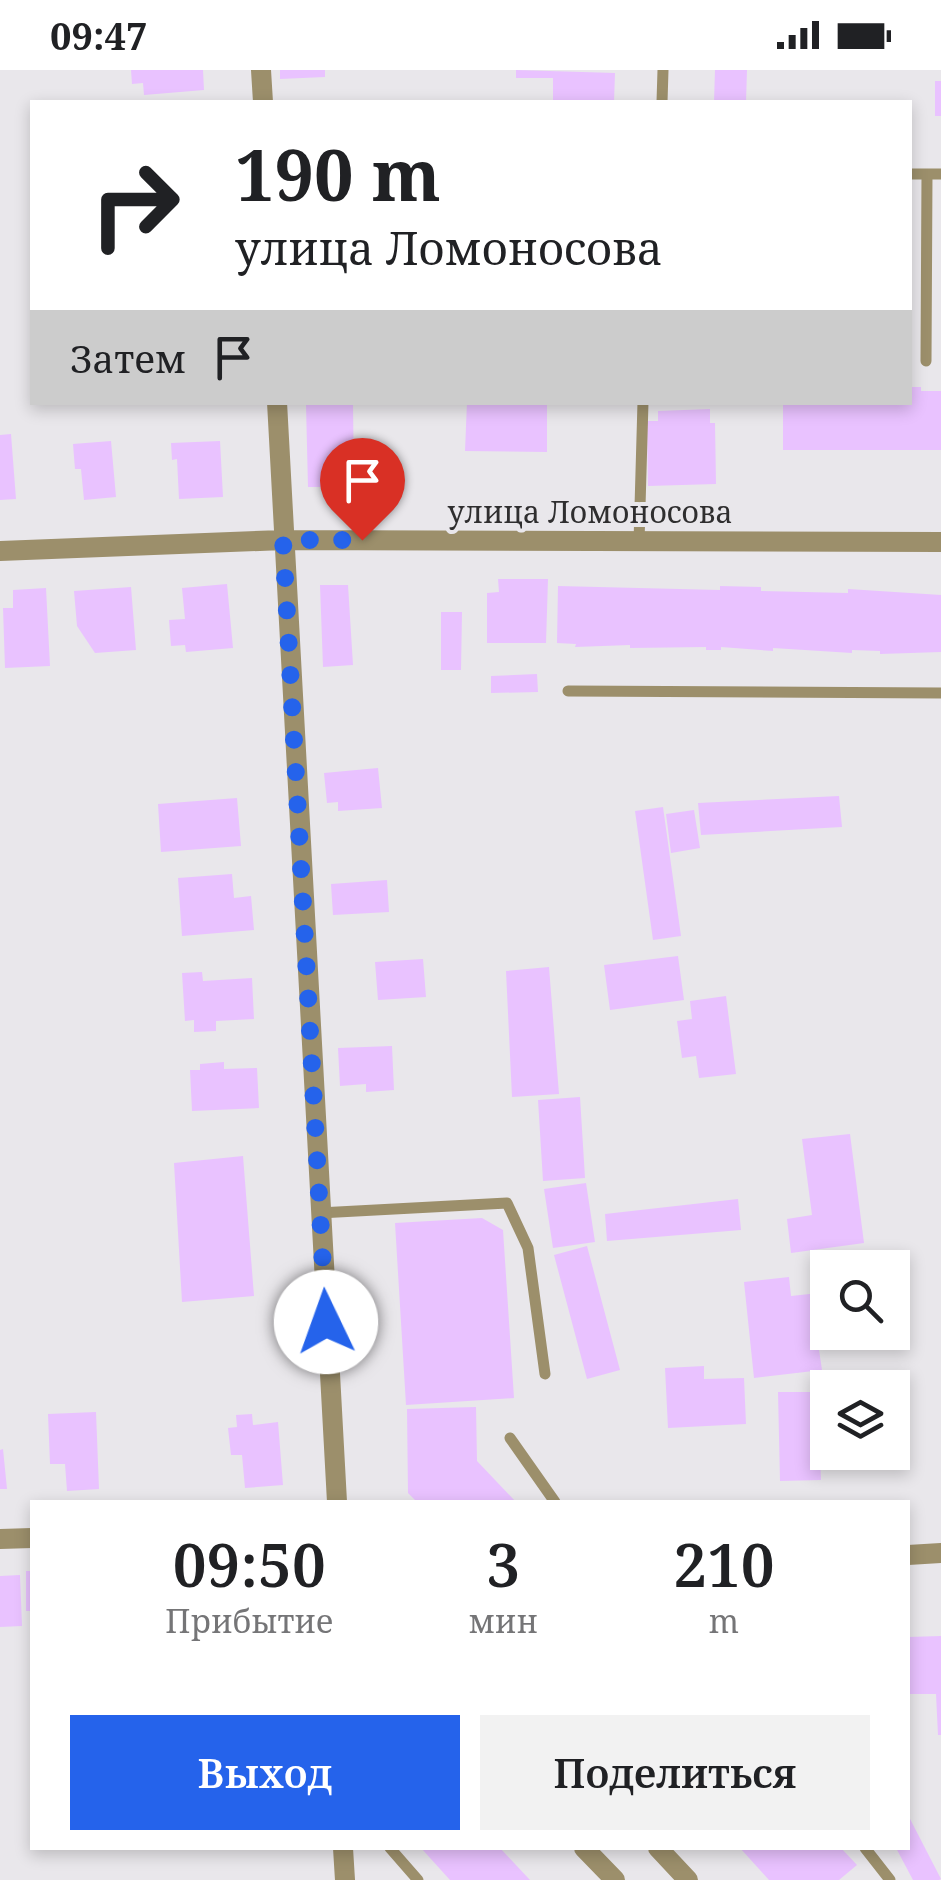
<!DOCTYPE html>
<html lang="ru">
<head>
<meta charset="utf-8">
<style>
	:root { --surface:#fff; --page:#f2f2f2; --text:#202124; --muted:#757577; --accent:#2563eb }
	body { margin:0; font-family:"Noto Serif",serif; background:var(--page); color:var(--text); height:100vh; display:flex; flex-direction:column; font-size:38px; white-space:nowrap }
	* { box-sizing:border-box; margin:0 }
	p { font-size:32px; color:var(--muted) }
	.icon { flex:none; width:55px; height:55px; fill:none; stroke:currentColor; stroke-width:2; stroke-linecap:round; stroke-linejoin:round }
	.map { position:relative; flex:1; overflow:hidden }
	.drawer { position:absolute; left:30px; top:1430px; width:880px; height:350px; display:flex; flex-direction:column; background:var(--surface); border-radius:0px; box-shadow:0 5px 15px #0003 }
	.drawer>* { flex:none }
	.banner { position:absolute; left:30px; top:30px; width:882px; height:305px; border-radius:0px; box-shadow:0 5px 15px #0003; background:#fff; color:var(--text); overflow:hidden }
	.fabs { position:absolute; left:810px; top:1180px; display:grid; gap:20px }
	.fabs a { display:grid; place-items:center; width:100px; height:100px; border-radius:0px; background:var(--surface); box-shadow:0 5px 15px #0003; font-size:50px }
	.pin { position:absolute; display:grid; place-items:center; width:85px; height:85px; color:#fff; margin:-102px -42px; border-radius:50% 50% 50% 0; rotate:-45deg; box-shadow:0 0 10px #0007 }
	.pin .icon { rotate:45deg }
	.me { position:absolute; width:110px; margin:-55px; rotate:357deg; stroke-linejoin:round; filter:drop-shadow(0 0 8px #0008) }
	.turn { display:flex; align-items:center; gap:35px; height:210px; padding:0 40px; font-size:45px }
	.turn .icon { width:130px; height:130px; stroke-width:2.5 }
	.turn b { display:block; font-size:70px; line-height:85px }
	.then { display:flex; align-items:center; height:95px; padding:0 40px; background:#0003; gap:20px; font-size:38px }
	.eta { display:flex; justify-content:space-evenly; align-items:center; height:170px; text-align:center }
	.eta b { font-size:60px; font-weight:600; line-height:70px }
	.action { display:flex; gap:20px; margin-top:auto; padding:20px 40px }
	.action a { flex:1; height:115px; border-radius:0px; background:var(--accent); color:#fff; font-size:40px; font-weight:600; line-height:115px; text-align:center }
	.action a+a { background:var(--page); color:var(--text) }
	.status { display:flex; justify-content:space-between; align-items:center; height:70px; padding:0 50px; background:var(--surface); direction:ltr }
	.status svg { height:28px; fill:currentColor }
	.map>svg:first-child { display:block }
	.building { fill:#e9c2ff }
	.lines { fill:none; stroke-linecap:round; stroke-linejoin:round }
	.lane { stroke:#9c8f6b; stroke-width:11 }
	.street { stroke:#9c8f6b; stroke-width:20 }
	.route { stroke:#2563eb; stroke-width:18; stroke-dasharray:0 32.4 }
	.labels { text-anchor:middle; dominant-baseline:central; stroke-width:8; stroke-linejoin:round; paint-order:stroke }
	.street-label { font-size:30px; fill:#2f2e2f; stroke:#e9e7eb }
</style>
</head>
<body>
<div class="status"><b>09:47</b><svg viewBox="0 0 49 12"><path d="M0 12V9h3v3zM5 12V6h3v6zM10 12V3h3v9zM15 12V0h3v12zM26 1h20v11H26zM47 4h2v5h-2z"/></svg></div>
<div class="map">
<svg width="941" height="1810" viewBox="0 0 941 1810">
	<rect width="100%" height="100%" fill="#e9e7eb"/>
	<path class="building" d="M131,0H203L204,20L144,25L143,13L132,14Z
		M280,0H325V7L280,9Z
		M516,0L615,3L614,32H553V8H516Z
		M715,0H747L746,32H714Z
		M935,11H941V46H935Z
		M910,317H921V321H941V380H783V332H910Z
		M467,332H547V382L465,381Z
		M353,334L354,417H308L306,335Z
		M710,339V353H715L716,414L648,416L647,351H658V341Z
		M11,364L16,429L0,430V365Z
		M111,371L116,427L84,430L81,399H75L73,374Z
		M220,371L223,427L179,429L177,389L172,390L171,373Z
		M498,509H548L546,573H487V523L499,522Z
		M227,514L233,578L186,582L185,575L171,576L169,550L185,549L182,518Z
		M320,515H348L353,595L323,597Z
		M558,516L720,520V516L761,517V521L848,523V519L941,525V582L880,584V581L852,580V583L773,578V581L721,577V580H706V577L630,578V575L575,577L576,574L557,573Z
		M131,517L136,580L95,583L77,556L74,521Z
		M46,518L50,596L5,598L3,538H13V520Z
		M441,542H462L461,600H441Z
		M537,604L538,622L491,623V606Z
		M378,698L382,738L338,741V732L327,733L324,703Z
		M839,726L842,757L701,765L698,733Z
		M237,728L241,776L161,782L158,734Z
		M663,737L681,866L653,870L635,741Z
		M694,740L700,778L671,783L666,744Z
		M232,804L234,828L251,826L254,860L182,866L178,808Z
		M387,810L389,842L333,845L331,814Z
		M678,886L684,930L610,940L604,895Z
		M423,889L426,927L378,930L375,892Z
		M549,897L559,1024L512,1027L506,901Z
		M202,902L203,911L252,908L254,949L216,951V961L194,962V950L185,951L182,903Z
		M726,926L736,1004L699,1008L696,986L682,988L677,951L692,949L690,931Z
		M392,976L394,1020L366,1022V1014L340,1016L338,978Z
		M224,992V999L257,998L259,1038L192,1041L190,1000H200V994Z
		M580,1027L585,1108L543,1111L538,1030Z
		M850,1064L864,1173L791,1183L787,1149L812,1145L802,1069Z
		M243,1086L254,1226L182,1232L174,1093Z
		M586,1113L595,1172L553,1178L544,1119Z
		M738,1129L741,1160L607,1171L605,1144Z
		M482,1148L503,1160L514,1328L406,1335L395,1153Z
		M587,1176L620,1300L587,1309L554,1185Z
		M789,1207L791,1226L828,1222V1262H843L844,1270L818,1273L822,1300L754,1308L744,1212Z
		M704,1296V1309L744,1308L746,1354L668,1358L665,1298Z
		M778,1322H819V1340L828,1339V1382H837V1388H820L821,1410L780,1411Z
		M476,1337L477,1391L516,1432H417L408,1423L407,1339Z
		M96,1342L99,1419L67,1421L65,1394H50L48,1344Z
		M252,1344L253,1355L278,1352L283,1415L245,1418L242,1385H231L228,1358L237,1357L236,1345Z
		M3,1379L7,1419H0V1380Z
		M26,1501H32V1541H26Z
		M20,1505L22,1556L0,1557V1506Z
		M941,1566V1665H938L936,1624H908V1567Z
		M908,1745L941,1809L939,1810H913L896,1778H908Z
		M421,1778H500L530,1810H450Z
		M740,1778H841L857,1795L839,1810H769Z"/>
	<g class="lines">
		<path class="lane" d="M662,32L663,0
			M910,104H941
			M926,291L927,104
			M639,472L643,332
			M568,621L941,623
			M319,1143L507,1133L528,1178L545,1304
			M510,1368L555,1432
			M390,1778L418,1810
			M865,1778L890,1810"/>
		<path class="street" d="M261,0L263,32
			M277,332L337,1432
			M0,481L283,470L941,472
			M0,1469L32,1468
			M908,1485L941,1483
			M343,1778L345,1810
			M584,1778L615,1810
			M658,1778L688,1810"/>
	</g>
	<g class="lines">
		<path class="route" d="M326,1252L283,470H362"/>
	</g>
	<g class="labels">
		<g class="street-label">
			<text x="590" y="441">улица Ломоносова</text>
		</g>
	</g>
</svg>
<div class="fabs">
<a><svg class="icon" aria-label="search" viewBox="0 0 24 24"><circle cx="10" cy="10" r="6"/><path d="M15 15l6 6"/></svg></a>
<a><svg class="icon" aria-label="layers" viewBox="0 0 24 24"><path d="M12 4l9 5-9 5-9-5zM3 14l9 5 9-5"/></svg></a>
</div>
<div class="pin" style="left:362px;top:470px;background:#d93025"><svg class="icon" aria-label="arrive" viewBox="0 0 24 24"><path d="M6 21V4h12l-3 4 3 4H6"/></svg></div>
<svg class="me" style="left:326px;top:1252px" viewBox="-20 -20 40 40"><circle r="19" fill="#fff"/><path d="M0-13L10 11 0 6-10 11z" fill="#2563eb"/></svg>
<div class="banner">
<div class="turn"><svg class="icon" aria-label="right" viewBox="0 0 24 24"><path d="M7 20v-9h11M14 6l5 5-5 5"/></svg><div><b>190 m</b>улица Ломоносова</div></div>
<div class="then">Затем<svg class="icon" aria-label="arrive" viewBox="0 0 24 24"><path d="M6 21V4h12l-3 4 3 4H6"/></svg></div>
</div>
<section class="drawer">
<div class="eta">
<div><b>09:50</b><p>Прибытие</p></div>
<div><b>3</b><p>мин</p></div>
<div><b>210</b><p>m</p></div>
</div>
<div class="action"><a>Выход</a><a>Поделиться</a></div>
</section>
</div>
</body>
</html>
